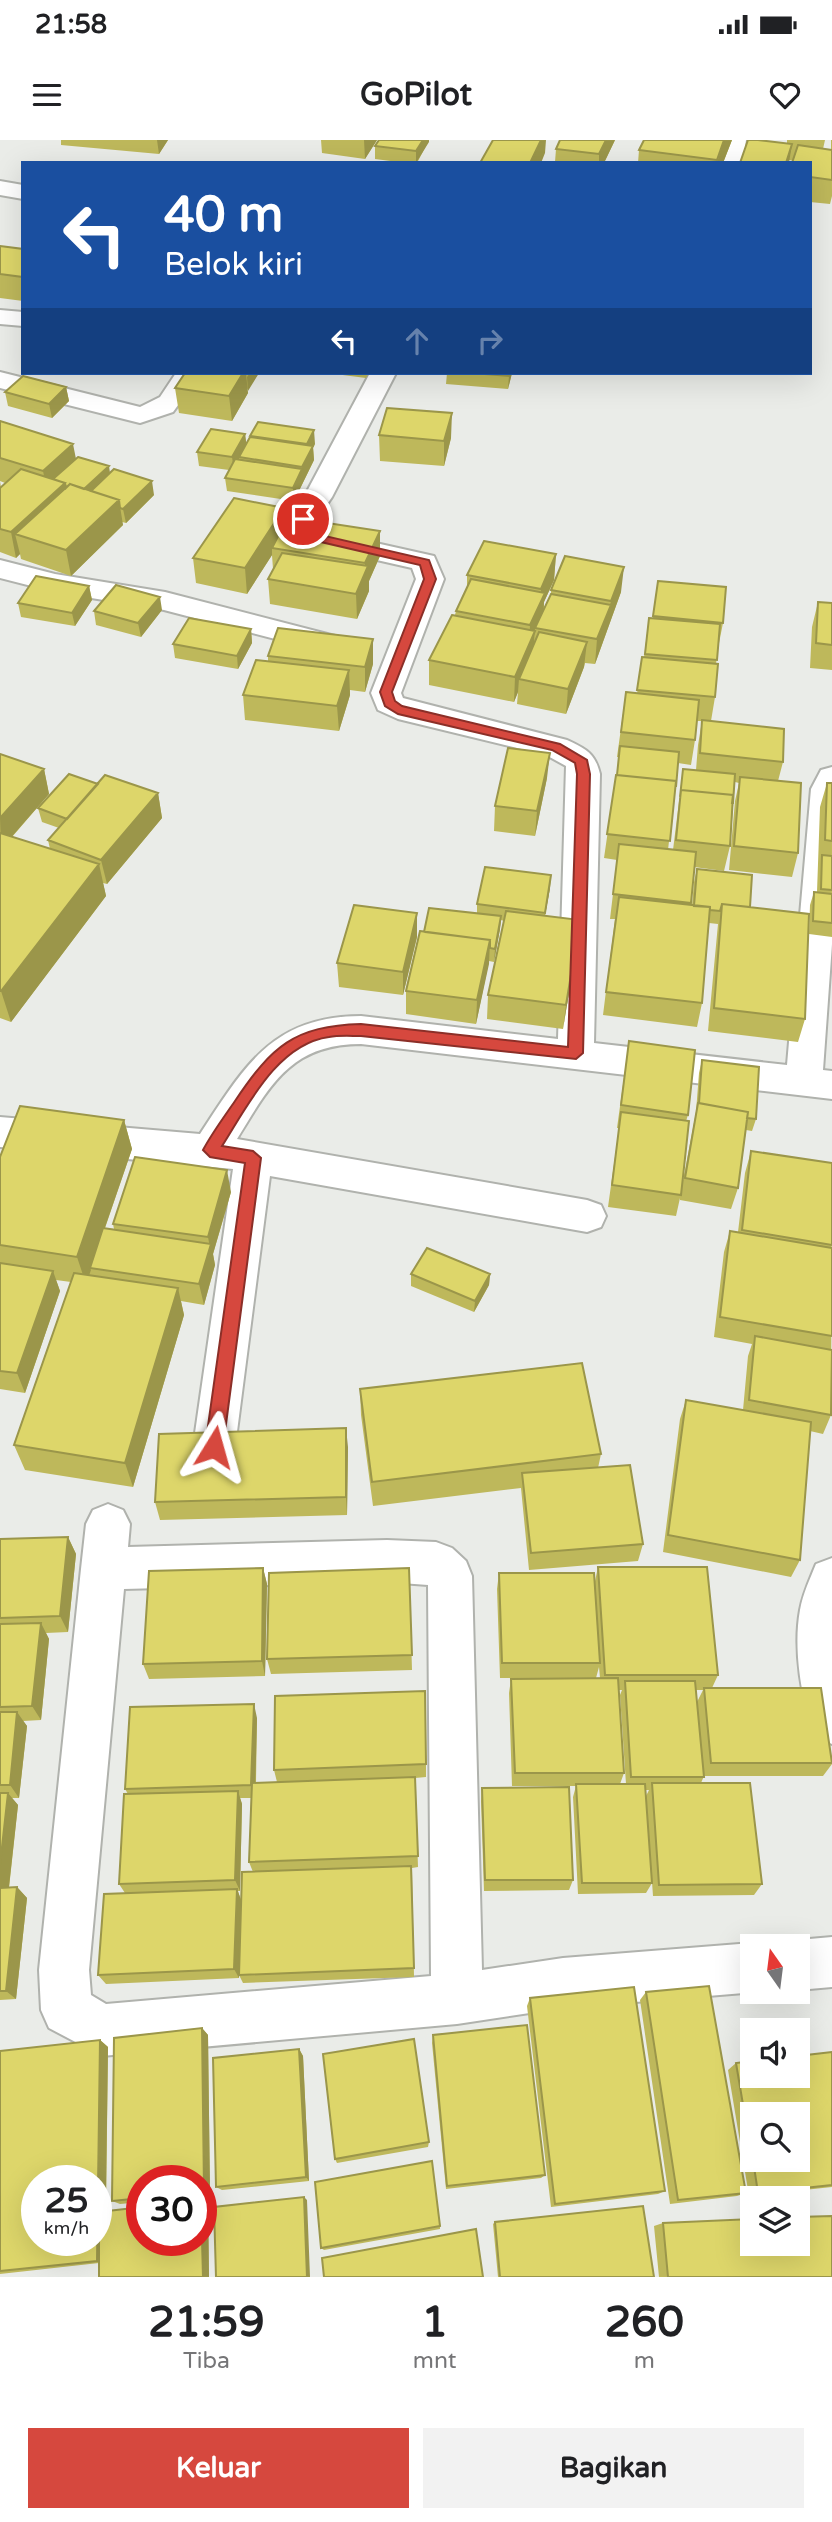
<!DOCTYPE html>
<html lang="id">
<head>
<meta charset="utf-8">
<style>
	:root { --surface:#fff; --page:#f2f2f2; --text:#202124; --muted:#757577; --accent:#d6483e }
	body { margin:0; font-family:"Varela Round",sans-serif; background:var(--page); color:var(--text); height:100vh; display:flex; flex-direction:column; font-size:26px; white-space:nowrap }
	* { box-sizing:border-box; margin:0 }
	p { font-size:23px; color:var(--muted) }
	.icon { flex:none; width:38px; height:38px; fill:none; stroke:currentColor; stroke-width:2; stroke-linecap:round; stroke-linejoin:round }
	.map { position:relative; height:2137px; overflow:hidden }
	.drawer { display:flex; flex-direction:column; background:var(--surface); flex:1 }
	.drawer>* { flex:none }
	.top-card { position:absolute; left:21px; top:21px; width:791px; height:214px; border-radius:0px; box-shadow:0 7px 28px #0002; background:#1a4fa0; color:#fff; overflow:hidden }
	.needle { width:46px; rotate:346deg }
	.controls { position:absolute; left:740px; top:1794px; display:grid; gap:14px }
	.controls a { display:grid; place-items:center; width:70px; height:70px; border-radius:0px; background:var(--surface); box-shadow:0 7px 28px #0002; font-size:35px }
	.speed { position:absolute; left:21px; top:2025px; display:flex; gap:14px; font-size:35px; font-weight:700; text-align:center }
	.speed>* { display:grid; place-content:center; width:91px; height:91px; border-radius:50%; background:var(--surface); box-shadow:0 7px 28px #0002; line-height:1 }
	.speed small { font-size:18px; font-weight:400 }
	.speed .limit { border:10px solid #d22; background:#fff; color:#111 }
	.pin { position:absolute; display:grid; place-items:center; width:60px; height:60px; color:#fff; margin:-30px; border:4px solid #fff; border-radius:50%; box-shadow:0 2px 7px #0007 }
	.me { position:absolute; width:77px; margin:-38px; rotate:8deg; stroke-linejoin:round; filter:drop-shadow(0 0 5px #0008) }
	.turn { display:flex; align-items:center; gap:24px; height:147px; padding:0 28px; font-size:32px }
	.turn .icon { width:91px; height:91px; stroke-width:2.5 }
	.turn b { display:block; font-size:49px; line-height:60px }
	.lanes { display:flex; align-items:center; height:66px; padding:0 28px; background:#0003; justify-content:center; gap:35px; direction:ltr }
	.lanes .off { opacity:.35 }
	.eta { display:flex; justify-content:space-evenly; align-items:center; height:119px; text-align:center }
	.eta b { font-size:42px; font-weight:700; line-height:49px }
	.action { display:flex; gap:14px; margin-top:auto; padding:14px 28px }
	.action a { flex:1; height:80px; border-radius:0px; background:var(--accent); color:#fff; font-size:28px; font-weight:700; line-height:80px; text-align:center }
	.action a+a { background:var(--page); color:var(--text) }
	.status { display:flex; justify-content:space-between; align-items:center; height:49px; padding:0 35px; background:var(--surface); direction:ltr }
	.status svg { height:19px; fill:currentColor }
	header { display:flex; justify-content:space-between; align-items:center; height:91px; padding:0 28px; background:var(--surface); font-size:32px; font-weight:700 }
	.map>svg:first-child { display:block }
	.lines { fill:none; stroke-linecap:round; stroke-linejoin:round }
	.minor-casing { stroke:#b0b2ad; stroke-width:4 }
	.minor { fill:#fff; fill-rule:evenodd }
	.wall { fill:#beb85b; fill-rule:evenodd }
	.shaded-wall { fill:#9b964a }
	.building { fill:#ddd66a; stroke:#9b964a; stroke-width:2; fill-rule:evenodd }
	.route { fill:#d6483e; stroke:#8b2f28; stroke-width:2 }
</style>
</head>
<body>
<div class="status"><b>21:58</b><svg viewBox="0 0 49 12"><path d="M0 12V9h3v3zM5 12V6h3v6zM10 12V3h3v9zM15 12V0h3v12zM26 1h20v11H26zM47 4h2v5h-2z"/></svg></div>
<header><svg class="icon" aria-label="menu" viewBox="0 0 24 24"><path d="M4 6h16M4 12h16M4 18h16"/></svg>GoPilot<svg class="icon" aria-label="heart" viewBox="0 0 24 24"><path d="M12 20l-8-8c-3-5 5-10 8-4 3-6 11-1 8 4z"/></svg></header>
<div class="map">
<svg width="832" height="2137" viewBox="0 0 832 2137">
	<rect width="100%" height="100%" fill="#eaece8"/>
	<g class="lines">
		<defs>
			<path id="minor" d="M724,0H746L743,23H721Z
				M0,41L23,45V59L0,55Z
				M0,170L23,172V186L0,184Z
				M0,232L140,267L160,257L176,233L201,234L173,272L140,283L0,248Z
				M370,233H396L332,357L317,379L322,391L434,416L444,439L401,553L403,558L567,600C586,609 595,613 600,634L594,903L787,925L811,649L821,630L832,627V804L823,930L832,931V959L361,904C291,904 270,945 237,999L587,1060L601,1065L606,1076L601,1087L587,1092L270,1036L235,1307L229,1321L214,1326L199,1321L193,1307L233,1029L0,1007V977L200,994C244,927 272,876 361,876L558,899L566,626L546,615L398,579L378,570L371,553L416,439L412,428L302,403L291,389L289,379L304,357Z
				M0,420L55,434L165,452L339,497L344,504L339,511L329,513L164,470L55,452L0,438Z
				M108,1364L123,1370L130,1384L128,1407L387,1400L436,1402L452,1408L466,1421L472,1436L482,1830L563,1818L752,1803L760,1806H752V1852H756L563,1868L457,1884L102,1916L49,1888L41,1870L39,1830L81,1429L86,1384L93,1370ZM387,1442L428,1445L431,1836L106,1864L91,1855L89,1830L124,1449Z
				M832,1418V1604L816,1597C801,1562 793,1508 800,1470C803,1453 810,1439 816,1424Z
				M832,1797V1847L798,1850V1806H783L798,1800Z"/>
		</defs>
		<use href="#minor" class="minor-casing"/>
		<use href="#minor" class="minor"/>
	</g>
	<path class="wall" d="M61,0H168L159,14L61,5Z
		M321,0H377L365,19L322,13Z
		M379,0H431H429L417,23H406L375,19V6Z
		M615,0L604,23H553L555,22L556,9Z
		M732,0L723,23H638L639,10Z
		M787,0H825L823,9L831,10V0H832V56L830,64L810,62V23L789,20V23H740L787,4Z
		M0,106L23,109V161L0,158Z
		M185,233H259L247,250L248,253L232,281L179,273L175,248Z
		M327,233H369L366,238Z
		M447,233H512L508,249L446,244Z
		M66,247L69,261L52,278L8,266L5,252Z
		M0,281L76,318L110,333L154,355L126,383L122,382L123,385L71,436L21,419L20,414L16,418L0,412V341L1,347L5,343L0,341Z
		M245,294L246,304L250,298V296L315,304L313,307L314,320L294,361L227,351L225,338L229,330L199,326L197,312Z
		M379,295L451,298L444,326L380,321Z
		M284,368L285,382L380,416L369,441V451L357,479L270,464L268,439L273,429L272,415L247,454L196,443L193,418Z
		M556,414L554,440L544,462V469L551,454V450L621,452L595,524L585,523L584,527L566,574L517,564L518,552L514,562L429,545V520L455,475L456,471L467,447V435Z
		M658,441L723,483L718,508L716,524L715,557L711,581L783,622L778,641L798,713L792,737L729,730L735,661L739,643L735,642L730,706L724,731L694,727L691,765H692L694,742L697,729L750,767L805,879L798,902L708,891L718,784L709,783L702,863L697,887L603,875L615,779H610L617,720L604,718L616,635H617L619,617H617L626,552L637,554L642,517H644L649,478H653ZM697,581H702L698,605L696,630L683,629L673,710H668L678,623L691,625L695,600Z
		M89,446L92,460L75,486L21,477L18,463Z
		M818,462L832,463V530L810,528L812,487Z
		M162,470L141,497L96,485L94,471Z
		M251,489L252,503L238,529L175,518L173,504Z
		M268,516L373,524L365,552L350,550V555L339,591L245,580L243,555L268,521Z
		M0,614L44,629L49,654L12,697L50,709L48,700L59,688L42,682L38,668L98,644L158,653L162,678L107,744L103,743L106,756L11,882L0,878Z
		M547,638L535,696L494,691L495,666Z
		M827,643H832V797L809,794L810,765L814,752H817L820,667Z
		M550,748L545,776L580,780L577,804L563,889L487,879L488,855L504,781L501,780L500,789L494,822L489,821L476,884L406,874V851L424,792L477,774V764Z
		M417,797L403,855L339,847L337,823Z
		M629,901L688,975L686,981L681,1051L696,972L699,933L702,920L756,979L752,991L746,990L738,1048L731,1069L680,1060V1058L676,1076L608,1067L619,988H617Z
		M124,980L132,1009L105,1088L114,1089L113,1084L231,1052L213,1114L215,1125L204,1165L181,1161L184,1175L133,1347L25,1330L14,1305L71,1142L56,1140L60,1151L25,1253L0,1249V1017Z
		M751,1011L832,1023L831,1275L823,1294L810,1291L800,1420L791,1437L663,1412L680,1279L686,1260L743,1270L748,1216L752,1204L714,1197L724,1112L730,1091L738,1092L745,1033Z
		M411,1134H490L489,1145L474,1172L411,1146Z
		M360,1249L601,1314L598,1328L643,1404L638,1421L529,1430L521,1348L373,1366L361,1275Z
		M348,1307L347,1375L160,1380L155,1362Z
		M68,1397L76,1414L68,1492L46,1493L49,1499L41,1580L23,1581L27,1586L19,1658H12L18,1665L9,1748L17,1747L27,1758L16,1859L0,1860V1399Z
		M598,1427L718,1535L712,1548L832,1619V1624L823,1636H704L701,1643L762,1744L754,1755L653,1756L646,1656L649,1650H645L652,1743L646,1753L578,1754L573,1657L576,1646H512L509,1553L511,1539L534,1538H500L497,1449L499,1433L595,1441ZM599,1527L600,1538H596ZM618,1550H622L620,1555L626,1644H620L624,1633ZM696,1550H703L697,1562Z
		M263,1428L267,1444L265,1536L149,1539L143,1524Z
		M409,1428L412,1530L271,1534L267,1519Z
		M257,1578L256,1643L277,1642L274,1630L426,1624V1637L415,1638L418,1727L412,1728L414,1837L243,1843L239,1835L253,1732L249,1722L251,1658H240L242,1664L240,1751H238L241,1760L239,1838L106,1844L98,1835L125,1753L119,1744L128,1654L125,1649Z
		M482,1648L573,1740L569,1750L484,1751L481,1661Z
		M646,1852L746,2053L737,2056L670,2064L640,1860Z
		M530,1858L665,2051L658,2054L551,2067L527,1866Z
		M202,1888L208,1895L210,2054L201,2055V2040H142V2062L120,2064L112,2061Z
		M433,1895L545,2035L541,2038L446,2049L432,1903Z
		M100,1900L108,1907L106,2072L208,2064L209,2137H98L99,2123L0,2134V1911Z
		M299,1909L303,1916L309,2041L222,2050L216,2047Z
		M832,1912V2047L749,2056L728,1930L736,1923Z
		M429,2002L428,2007L337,2023L335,2019Z
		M495,2082L654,2137H498L493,2084Z
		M663,2083L832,2137H659L654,2086Z
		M440,2086V2089L324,2110L321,2108Z"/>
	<path class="shaded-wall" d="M157,0H168L159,14Z
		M364,0H377L365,19Z
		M423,0H429V2L416,23V11Z
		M541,0H546L545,13L541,23H530Z
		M606,0H615L604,23H599V14Z
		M724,0H732L723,23H717Z
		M792,4L789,23H786Z
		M243,233H246L248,253L232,281L229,256Z
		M250,233H259L248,251L247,237Z
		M509,233H512L508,249L509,236Z
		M66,247L69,261L52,278L49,264Z
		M452,273L451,298L444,326V301Z
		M314,290L315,304L313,307L314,320L294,361L293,348L307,317V304Z
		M245,294L247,308L239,317V321L234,331L232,317Z
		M73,304L78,329L48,356L43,331Z
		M109,326L111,340L91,359L77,356Z
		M152,341L154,355L126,383L123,369Z
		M65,343L70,368L15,394L20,414L16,418L11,392Z
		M119,360L123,385L71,436L66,410Z
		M284,368L286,393L272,408V415L247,454L245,428Z
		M380,391V416L369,441V451L357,479L356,454L365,433V423Z
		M556,414L554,440L544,462L543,478L535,488L533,516L519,539L518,552L514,562L515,537L529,505L530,485L540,464L541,449Z
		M624,427L621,452L595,524L597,499Z
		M89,446L92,460L75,486L72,473Z
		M160,457L162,470L141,497L138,483Z
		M251,489L252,503L238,529L237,516Z
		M373,499V524L365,552V527Z
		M587,502L584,527L566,574L568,549Z
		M349,530L350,555L339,591L337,566Z
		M550,613L547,638L535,696L537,671Z
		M44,629L49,654L1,709L0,678Z
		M158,653L162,678L107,744L101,720Z
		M99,724L106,756L11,882L1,851Z
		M551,735L550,748L543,786L545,773Z
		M417,773V797L403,855V832Z
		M501,776L500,789L494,822L495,809Z
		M580,780L577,804L563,889L566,865Z
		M490,800L489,824L476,884L477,860Z
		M124,980L132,1009L91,1128H90L91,1130L86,1144L77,1117Z
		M227,1030L231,1052L213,1114L215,1125L204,1165L199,1144L210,1108L208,1097Z
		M53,1131L60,1151L25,1253L17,1233Z
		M490,1134L489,1145L474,1172L475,1161Z
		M178,1148L184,1175L133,1347L125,1323Z
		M346,1288L348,1307L347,1375L346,1357Z
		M68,1397L76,1414L68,1492L60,1476Z
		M263,1428L267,1444L265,1536L262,1521Z
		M41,1483L49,1499L41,1580L32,1566Z
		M254,1564L257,1578L255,1658L251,1645Z
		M17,1572L27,1586L19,1658L10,1645Z
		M238,1651L242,1664L240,1751L235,1740Z
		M8,1653L18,1665L8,1755L0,1747V1725Z
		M17,1747L27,1758L16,1859L6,1851Z
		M237,1749L241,1760L239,1838L234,1829Z
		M202,1888L208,1895L210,2054L204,2050Z
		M100,1900L108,1907L105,2123L97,2121Z
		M299,1909L303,1916L309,2041L306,2037Z
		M304,2057L307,2060L310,2137H307Z
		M202,2061L208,2064L209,2137H203Z"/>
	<path class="building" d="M379,0H423L416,11L375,6Z
		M493,0H541L530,23H480Z
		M560,0H606L599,14L556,9Z
		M644,0H724L717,20L639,10Z
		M748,0H758L792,4L786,23H740Z
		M798,5L832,10V40L810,37V23H792Z
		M0,106L23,109V137L0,134Z
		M185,233H243L229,256L175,248Z
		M472,233H509V236Z
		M23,236L66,247L49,264L5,252Z
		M387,268L452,273L444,301L379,295Z
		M0,281L73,304L43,331L0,318Z
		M258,282L314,290L307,304L250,296Z
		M211,289L245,294L232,317L197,312Z
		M250,297L313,306L302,327L239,317Z
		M78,317L109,326L84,349L70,344L66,348L65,343L53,339Z
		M235,319L302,329L293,348L225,338Z
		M21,329L65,343L11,392L0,389V348Z
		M114,329L152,341L123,369L120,368L119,360L91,351Z
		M70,344L119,360L66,410L15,394Z
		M234,358L284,368L245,428L193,418Z
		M288,377L380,391L365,423L272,408Z
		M484,401L556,414L541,449L467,435Z
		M282,413L368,426L356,454L268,439Z
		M565,416L624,427L611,461L551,450Z
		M36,436L89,446L72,473L18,463Z
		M471,439L545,453L530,485L456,471Z
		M658,441L726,447L723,483L653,476Z
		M116,445L160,457L138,483L94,471Z
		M551,454L611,465L597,499L535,488Z
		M818,462L832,463V505L816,503Z
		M452,475L535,491L515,537L429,520Z
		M189,478L251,489L237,516L173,504Z
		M649,478L720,484L717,520L645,514Z
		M278,488L373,499L365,527L268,516Z
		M539,492L587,502L568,549L519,539Z
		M642,517L718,524L715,557L637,550Z
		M256,520L349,530L337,566L243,555Z
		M626,552L699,560L695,600L621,592Z
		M702,580L784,589L783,622L700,613Z
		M620,606L679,612L676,647V641L617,635Z
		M508,608L550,613L537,671L495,666Z
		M0,614L44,629L0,678Z
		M683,629L735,634L733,663H732L733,655L681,650L680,657Z
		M69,634L98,644L67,679L38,668Z
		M105,635L158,653L101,720L48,700Z
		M616,635L676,641L670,701L607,694Z
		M740,637L801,643L798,713L734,706Z
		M827,643H832V701L825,700Z
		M681,650L733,655L730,706L676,700Z
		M0,693L99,724L1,851H0Z
		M619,704L696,712L691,763L613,754Z
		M822,715L832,716V750L821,749Z
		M485,727L551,735L545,773L477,764Z
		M697,729L752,735L750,767L722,764L720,771L710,770V767L694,766Z
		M814,752L832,754V783L813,781Z
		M619,757L710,767L702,863L606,852Z
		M722,764L809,774L805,879L714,868Z
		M354,765L417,773L403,832L337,823Z
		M429,768L501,776L495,809L490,808V800L424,792Z
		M506,771L580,780L566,865L488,855Z
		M420,791L490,800L477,860L406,851Z
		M629,901L695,910L688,975L621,965Z
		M702,920L759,927L756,979L747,978L748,972L699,963Z
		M698,963L748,972L738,1048L685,1038Z
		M20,966L124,980L77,1117L0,1105V1017Z
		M621,972L689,981L681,1055L612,1045Z
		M751,1011L832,1023V1105L742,1090Z
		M135,1017L227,1030L208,1097L113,1084Z
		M103,1088L211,1104L199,1144L90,1128Z
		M730,1091L832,1108V1196L720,1177Z
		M427,1108L490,1134L475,1161L411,1134Z
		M0,1123L53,1131L17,1233L0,1231Z
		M74,1133L178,1148L125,1323L14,1305Z
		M755,1196L832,1210L831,1275L749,1260Z
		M582,1223L601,1314L372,1342L360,1249Z
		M686,1260L811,1282L800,1420L668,1395Z
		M346,1288V1357L155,1362L159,1294Z
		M630,1325L643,1404L531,1413L522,1333Z
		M68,1397L60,1476L0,1478V1399Z
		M598,1427H707L718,1535H605Z
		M263,1428L262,1521L143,1524L149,1431Z
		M409,1428L412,1515L267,1519L269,1433Z
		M499,1433H594L600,1523H502Z
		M41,1483L32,1566L0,1567V1484Z
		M618,1538L624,1633H515L511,1539Z
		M625,1541H695L704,1637H631Z
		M704,1548H821L832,1623H711Z
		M425,1551L426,1624L274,1630L275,1556Z
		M254,1564L251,1645L125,1649L130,1567Z
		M0,1572H17L10,1645H0Z
		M415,1637L418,1716L249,1722L252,1643Z
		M652,1643H750L762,1744L659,1745Z
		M576,1644H645L652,1743H582Z
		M569,1647L573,1740H485L482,1648Z
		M238,1651L235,1740L119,1744L124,1654Z
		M0,1653H8L0,1725Z
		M411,1726L414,1828L239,1835L242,1732Z
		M17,1747L6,1851H0V1748Z
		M237,1749L234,1829L98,1835L104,1754Z
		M709,1846L746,2053L678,2060L646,1852Z
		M634,1847L665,2051L555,2064L530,1858Z
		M527,1885L545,2035L447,2046L433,1895Z
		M202,1888L204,2050L201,2051V2040H142V2058L112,2061L114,1898Z
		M414,1899L429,2002L335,2019L323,1914Z
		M100,1900L97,2121L0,2131V1911ZM37,2040H96V2100H37Z
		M299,1909L306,2037L216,2047L213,1918Z
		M832,1912V2045L758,2053L753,2020H798V1974H752V2018L736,1923L752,1921V1936H798V1916Z
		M432,2021L440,2086L321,2108L315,2042Z
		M304,2057L307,2137H216L214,2067Z
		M201,2061L203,2137H99V2072L142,2067V2100H201Z
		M643,2066L654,2137H500L495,2082Z
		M832,2076V2137H668L663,2083L752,2079V2104H798V2077Z
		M476,2089L483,2137H324L322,2118Z"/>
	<path class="route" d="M303,376L307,377L316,394L429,420L436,439L392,552L395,561L402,566L560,604L587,620L590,634L583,913L576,919L361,896C351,896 339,895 329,897C277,904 247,967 222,1006L253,1011L261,1018L223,1307L214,1315L205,1307L245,1023L210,1017L203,1010C212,993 224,977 235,961C272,906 294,886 361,884L568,907L577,634L575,623L552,610L398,574L385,566L380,552L424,439L420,425L308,399L299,389L297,379Z"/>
</svg>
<div class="controls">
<a><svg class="needle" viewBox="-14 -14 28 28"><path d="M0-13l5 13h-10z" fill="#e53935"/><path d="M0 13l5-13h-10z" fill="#757577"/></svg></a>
<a><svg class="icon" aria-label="sound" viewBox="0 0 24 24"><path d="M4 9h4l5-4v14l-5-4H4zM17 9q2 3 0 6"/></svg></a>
<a><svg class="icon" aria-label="search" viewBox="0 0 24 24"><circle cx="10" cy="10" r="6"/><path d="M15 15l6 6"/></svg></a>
<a><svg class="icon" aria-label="layers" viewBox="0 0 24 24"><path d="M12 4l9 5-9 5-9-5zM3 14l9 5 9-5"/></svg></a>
</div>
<div class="speed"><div>25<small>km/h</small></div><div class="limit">30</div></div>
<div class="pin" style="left:303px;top:379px;background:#d93025"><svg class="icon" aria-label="arrive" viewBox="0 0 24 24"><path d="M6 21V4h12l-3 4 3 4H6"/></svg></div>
<svg class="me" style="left:214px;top:1307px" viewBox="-20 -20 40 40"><path d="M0-17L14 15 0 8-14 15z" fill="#d6483e" stroke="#fff" stroke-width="4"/></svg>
<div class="top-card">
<div class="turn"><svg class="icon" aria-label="left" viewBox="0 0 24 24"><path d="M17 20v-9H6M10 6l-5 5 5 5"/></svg><div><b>40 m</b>Belok kiri</div></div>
<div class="lanes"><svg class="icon" aria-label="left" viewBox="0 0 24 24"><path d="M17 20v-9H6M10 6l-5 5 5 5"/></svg><svg class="icon off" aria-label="ahead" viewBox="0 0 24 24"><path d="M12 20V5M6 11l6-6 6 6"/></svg><svg class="icon off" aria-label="right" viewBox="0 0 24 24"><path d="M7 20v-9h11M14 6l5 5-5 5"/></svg></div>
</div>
</div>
<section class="drawer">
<div class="eta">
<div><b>21:59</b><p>Tiba</p></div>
<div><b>1</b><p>mnt</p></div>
<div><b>260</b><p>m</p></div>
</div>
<div class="action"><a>Keluar</a><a>Bagikan</a></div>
</section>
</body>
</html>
